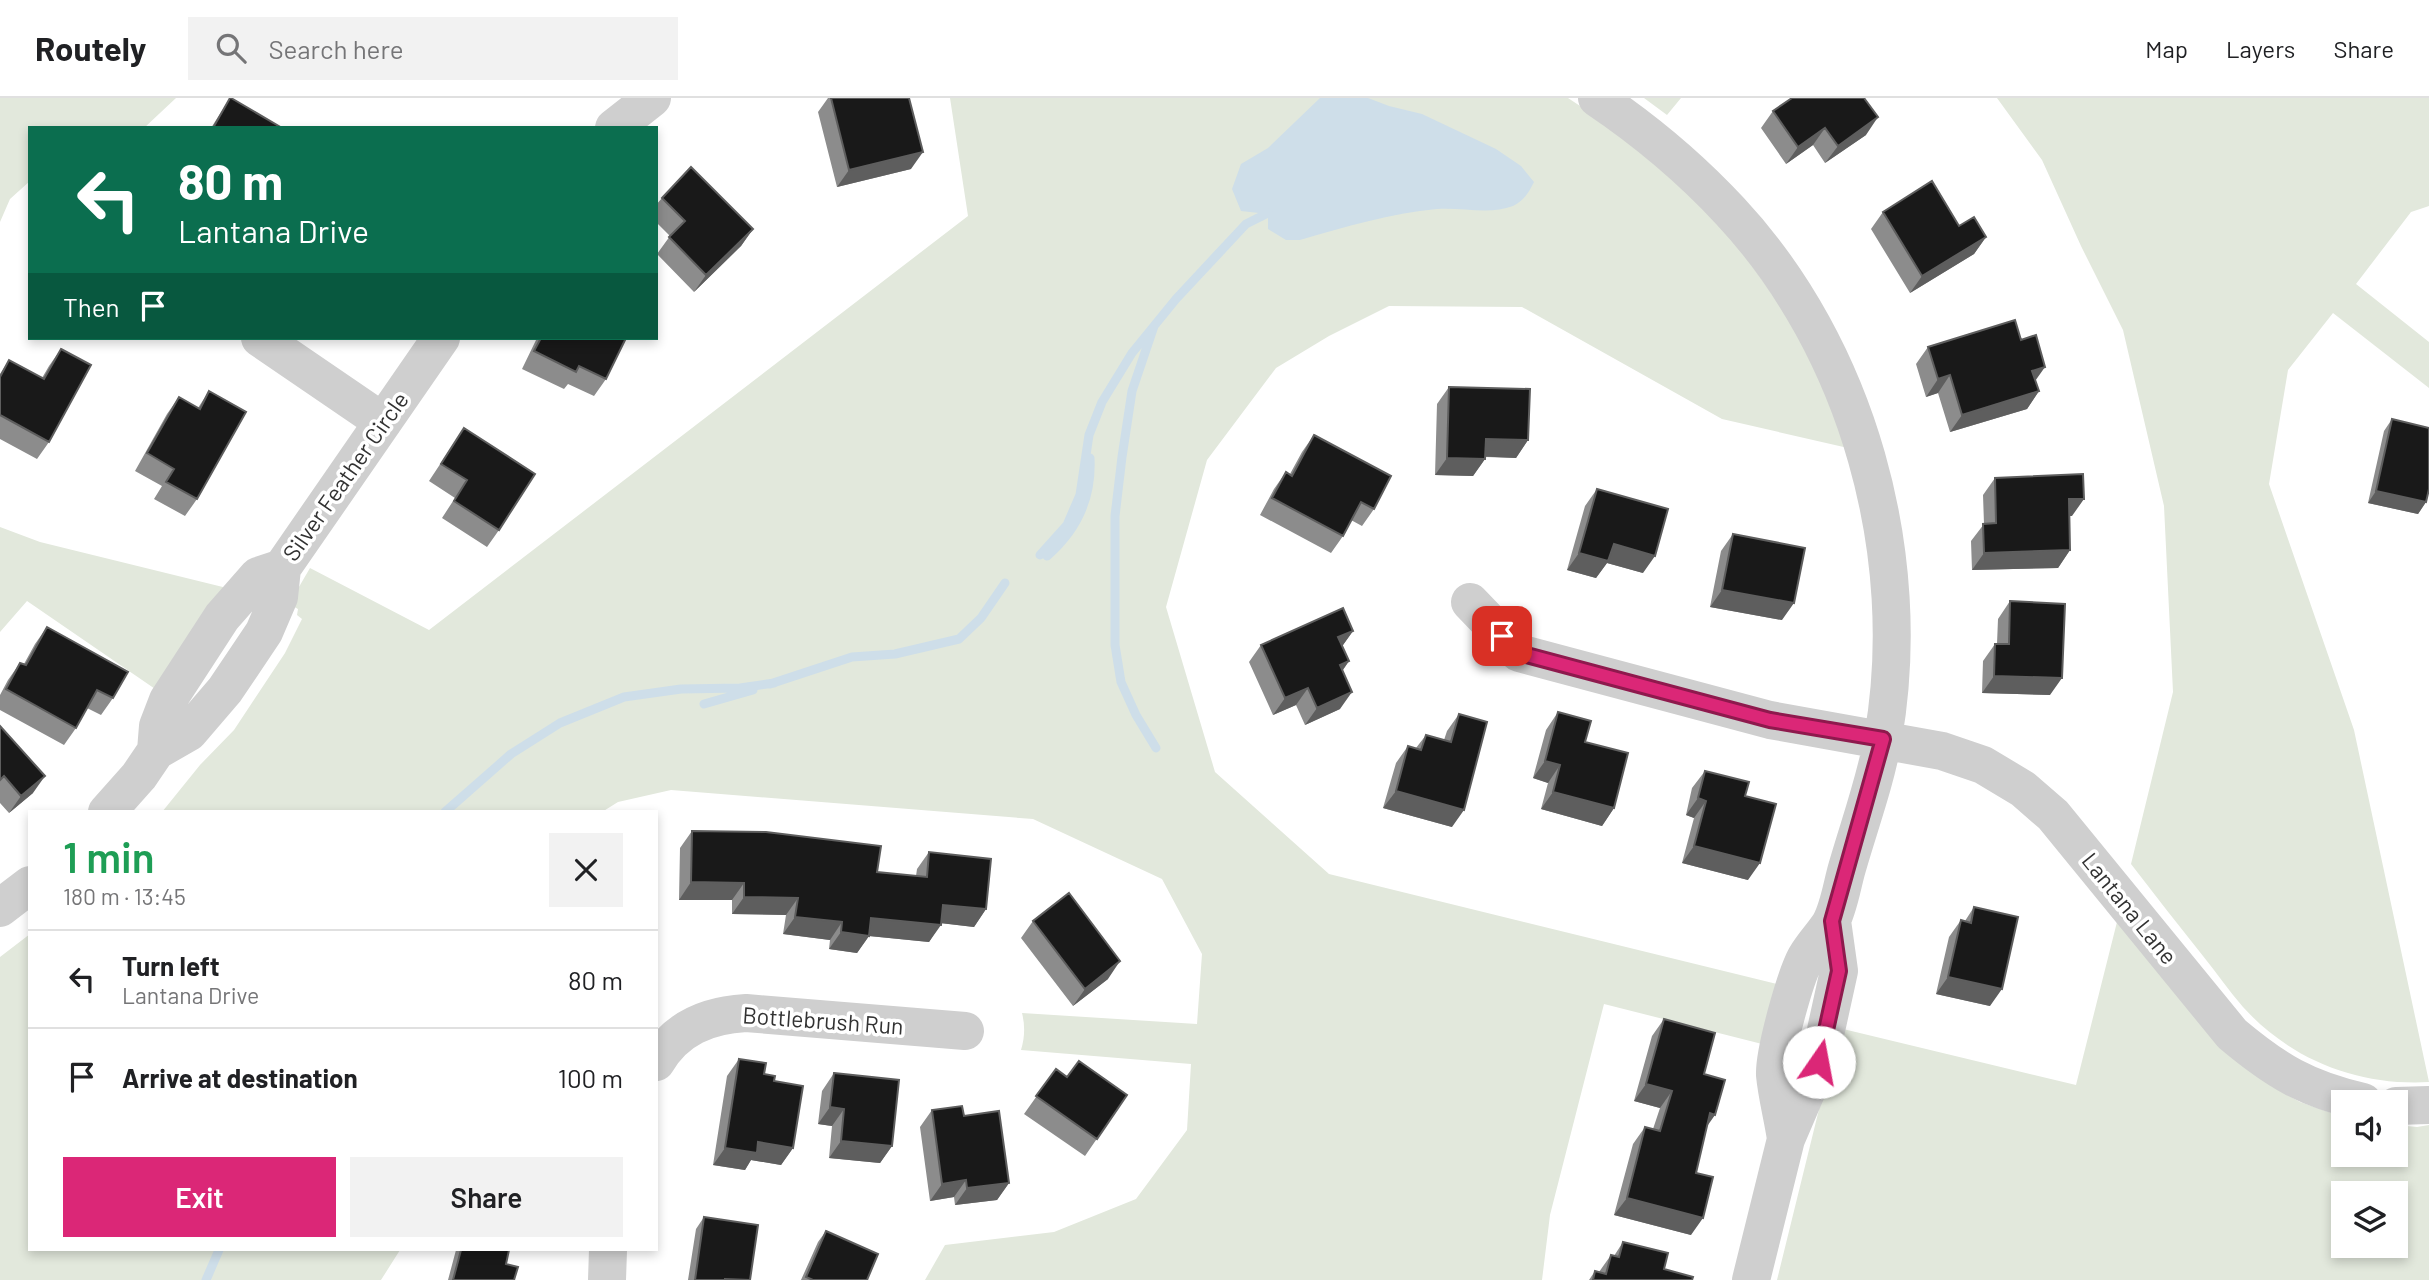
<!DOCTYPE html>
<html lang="en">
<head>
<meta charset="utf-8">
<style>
	:root { --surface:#fff; --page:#f2f2f2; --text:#202124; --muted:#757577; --line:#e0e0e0; --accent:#db2777 }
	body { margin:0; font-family:Barlow,sans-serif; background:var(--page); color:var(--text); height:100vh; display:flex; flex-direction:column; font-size:26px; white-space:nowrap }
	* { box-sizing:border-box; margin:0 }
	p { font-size:23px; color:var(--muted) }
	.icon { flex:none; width:38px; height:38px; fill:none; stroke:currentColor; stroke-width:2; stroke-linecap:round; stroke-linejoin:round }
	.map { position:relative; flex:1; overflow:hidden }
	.details { position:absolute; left:28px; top:712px; width:630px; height:441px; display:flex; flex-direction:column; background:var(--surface); border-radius:0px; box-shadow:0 4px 10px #0003 }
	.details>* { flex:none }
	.guide { position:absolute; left:28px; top:28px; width:630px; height:214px; border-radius:0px; box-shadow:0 4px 10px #0003; background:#0b6e4f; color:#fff; overflow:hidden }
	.controls { position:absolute; left:2331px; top:992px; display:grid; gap:14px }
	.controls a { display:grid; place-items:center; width:77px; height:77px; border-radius:0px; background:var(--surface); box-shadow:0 4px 10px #0003; font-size:35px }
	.pin { position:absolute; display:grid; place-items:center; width:60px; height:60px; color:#fff; margin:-30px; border-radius:14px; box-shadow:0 4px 10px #0006 }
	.me { position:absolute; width:77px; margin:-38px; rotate:12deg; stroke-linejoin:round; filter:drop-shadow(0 0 5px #0008) }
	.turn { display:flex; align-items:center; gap:24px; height:147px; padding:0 35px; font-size:32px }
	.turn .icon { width:91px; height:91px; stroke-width:2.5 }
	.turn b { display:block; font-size:49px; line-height:60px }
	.then { display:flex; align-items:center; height:66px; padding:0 35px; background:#0003; gap:14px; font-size:26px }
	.round { display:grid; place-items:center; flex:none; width:74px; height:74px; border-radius:0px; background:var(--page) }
	.overview { display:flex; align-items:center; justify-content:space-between; height:119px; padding:0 35px }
	h1 { font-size:42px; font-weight:600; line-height:52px; color:#1e9e55 }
	.primary-button { display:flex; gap:14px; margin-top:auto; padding:14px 35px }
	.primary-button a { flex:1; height:80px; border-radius:0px; background:var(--accent); color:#fff; font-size:28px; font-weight:600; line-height:80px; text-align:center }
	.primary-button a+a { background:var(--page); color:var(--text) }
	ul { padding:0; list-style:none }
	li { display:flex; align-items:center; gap:21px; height:98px; padding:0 35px; border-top:2px solid var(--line) }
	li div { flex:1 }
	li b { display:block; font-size:26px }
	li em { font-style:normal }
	header { display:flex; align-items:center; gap:42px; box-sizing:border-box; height:98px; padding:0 35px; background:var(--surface); border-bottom:2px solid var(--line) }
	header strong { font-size:33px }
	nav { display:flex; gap:38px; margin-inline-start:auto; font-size:24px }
	.search { width:490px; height:63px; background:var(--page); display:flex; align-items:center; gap:18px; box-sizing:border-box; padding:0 24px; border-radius:0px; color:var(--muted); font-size:26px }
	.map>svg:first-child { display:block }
	.green { fill:#e2e8dc; fill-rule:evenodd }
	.water { fill:#cedee9 }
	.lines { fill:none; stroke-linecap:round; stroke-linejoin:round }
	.stream { stroke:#cedee9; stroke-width:9 }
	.minor { stroke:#cfcfcf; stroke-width:38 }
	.wall { fill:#8c8c8c }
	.shaded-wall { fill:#5e5e5e }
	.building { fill:#191919; stroke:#5e5e5e; stroke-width:2 }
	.route-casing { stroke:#8e194d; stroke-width:18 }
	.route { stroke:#db2777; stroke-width:12 }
	.labels { text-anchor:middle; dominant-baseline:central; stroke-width:7; stroke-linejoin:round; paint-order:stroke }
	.street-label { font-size:23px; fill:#323232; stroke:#fff }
</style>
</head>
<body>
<header>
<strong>Routely</strong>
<div class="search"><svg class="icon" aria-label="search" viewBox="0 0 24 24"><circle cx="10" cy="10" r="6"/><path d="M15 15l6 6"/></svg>Search here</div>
<nav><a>Map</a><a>Layers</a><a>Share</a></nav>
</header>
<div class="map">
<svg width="2429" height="1182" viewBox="0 0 2429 1182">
	<rect width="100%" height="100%" fill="#fff"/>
	<path class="green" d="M0,0H176L144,30H30V83L10,101L0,124Z
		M950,0H1568L1630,41L1725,130L1800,235L1848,350L1722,321L1522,209L1389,208L1329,238L1276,270L1207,362L1166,509L1215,674L1329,776L1785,888L1770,948L1604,906L1550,1117L1542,1182H925L945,1147L1054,1134L1136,1101L1187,1032L1191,966L1021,952C1025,939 1025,927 1022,915L1197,926L1202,856L1162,781L1033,721L671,692L618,704L602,714H162L200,667L234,632L285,555L302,521L297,517L298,511L289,506L310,470L429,532L968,118Z
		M1644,0H1681L1667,17Z
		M1997,0H2429V108L2411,114L2356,186L2429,244V290L2333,215L2288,272L2269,386L2354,632L2429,984C2358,988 2291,962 2243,909C2229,893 2217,875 2203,858C2179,828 2155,797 2131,766L2173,594L2164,408L2123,232L2081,148L2042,62Z
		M0,429L40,444L235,492L161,595L27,503L0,534Z
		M2118,820L2267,985L2300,1004L2343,1019V1057H2396V1027L2417,1029L2429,1027V1182H1777L1839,930L2076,987ZM2343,1096H2396V1148H2343Z
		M30,836V1152H400L381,1182H0V859Z"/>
	<path class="water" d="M1320,0H1368L1389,8L1422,16L1496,51L1521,68L1534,84C1529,94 1524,103 1513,108C1490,117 1461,109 1437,111C1391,115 1345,129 1300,142H1286L1268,131V116L1241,113L1232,91L1241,66L1268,50Z"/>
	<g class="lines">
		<path class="stream" d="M1154,228L1132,293L1122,359L1115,418V547L1121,584L1136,617L1156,650
			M1040,457L1067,427L1080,397L1089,337L1102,304L1132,255L1176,201L1246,126L1268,115
			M1047,458C1077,432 1092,400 1090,360
			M770,586L852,559L895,556L959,541L981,520L1005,485
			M704,606L753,592
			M445,714L511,656L560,625L624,599L681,591L740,590L774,585
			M206,1182L219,1152"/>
		<path class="minor" d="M1597,0C1646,33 1690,70 1730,113C1858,250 1915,457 1883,640C1876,682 1859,728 1847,770C1842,787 1839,810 1830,826C1823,837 1813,847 1806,859C1795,879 1774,955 1775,977C1777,998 1783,1020 1786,1041
			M614,30L652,0
			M260,240L383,324
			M1470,504L1519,555L1770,622L1942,653L1983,667L2023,691L2053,717L2232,936C2276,973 2306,991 2363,1004
			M156,653L158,628L168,602L222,519L258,478L282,470
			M107,714L139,678L156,653L189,634L225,592L264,534L279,499L282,470L441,240
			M0,810L30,787
			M656,964C676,930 708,917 746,915L965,933
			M2396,1008L2429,1007
			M607,1182L608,1152
			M1751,1182L1786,1041L1819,964L1839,873L1832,823"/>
	</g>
	<path class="wall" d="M230,0L282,30H211Z
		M828,0H909L911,71L837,89L818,14Z
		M1773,13L1866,37L1825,65L1813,47L1786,66L1761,30Z
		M662,100L753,131L741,148L694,194L657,156L670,138L656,124V107Z
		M1883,114L1959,128L1986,139L1974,156L1910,195L1871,131Z
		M537,240H626L606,281L594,298L568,286L564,291L522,271Z
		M2021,242L2039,293L2027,311L1950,334L1938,295L1926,299L1916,266L1928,249Z
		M61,251L49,344L37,361L0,341V276L9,262L42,280L49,268Z
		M1449,289L1528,342L1516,360L1486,359L1485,361L1473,378L1435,377L1437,306Z
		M209,293L197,401L185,418L154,401L162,388L135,373L167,316L179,299L198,310Z
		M2392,321L2426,404L2418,416L2368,405L2384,333Z
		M464,330L499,432L487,449L442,420L455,400L429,383Z
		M1314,337L1374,411L1362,428L1351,422L1343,438L1331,455L1260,417L1274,391L1286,374L1290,376L1302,354Z
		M1995,380L2072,418H2069L2070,452L2058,470L1972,472L1971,443L1984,426L1983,397Z
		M1597,391L1643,475L1607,465L1596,480L1567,472L1585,408Z
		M1733,436L1782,522L1710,509L1721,453Z
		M2010,503L2050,597L1982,595L1983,563L1995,546H1997L1998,521Z
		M47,529L113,600L101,617L87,610L76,630L64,647L0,612V597L8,582L20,565L24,566L35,546Z
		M1353,533L1342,548L1349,563L1343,572L1340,611L1305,627L1296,607L1273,617L1249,564L1261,547Z
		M1558,614L1585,644L1614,710L1602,728L1541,711L1548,685L1533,680L1546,632Z
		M1459,616L1452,729L1383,710L1396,665L1408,648L1416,650L1426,637L1444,642L1447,633Z
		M0,628L33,695L9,715L0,705Z
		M1705,673L1745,698L1748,782L1682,765L1694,720L1686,717L1692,690Z
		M692,733L877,774L916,778L917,771L929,754L986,811L974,829L941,825L929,844L869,838L857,855L829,851L830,842L783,836L786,817L732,816V802H679L680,750Z
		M1974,809L1990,908L1936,896L1949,839L1961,822L1965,823Z
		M1033,823L1108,881L1073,908L1021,840Z
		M1664,921L1704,976L1707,1028L1696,1075L1691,1137L1614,1117L1633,1046L1645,1029L1653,1031L1660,1010L1634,1003L1652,938Z
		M739,961L774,983L793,1050L781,1067L751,1062L745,1072L713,1067L727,978Z
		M1056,971L1067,979L1127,997L1085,1058L1024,1016Z
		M834,975L892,1048L880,1065L829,1060L832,1028L818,1026L822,993Z
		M932,1012L964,1018L1009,1085L997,1102L955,1107L954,1099L930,1103L920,1029Z
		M704,1119L750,1182H688L696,1131Z
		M826,1133L867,1182H801L818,1144Z
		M1623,1144L1664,1171L1692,1182H1589L1595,1173L1599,1174L1611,1157L1614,1158Z
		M456,1152H509L506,1166L514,1182H448Z"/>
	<path class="shaded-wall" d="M1878,19L1866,37L1825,65L1838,48Z
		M1825,30L1813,47L1786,66L1798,49Z
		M923,54L911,71L837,89L849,72Z
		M753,131L741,148L694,194L706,177Z
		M1986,139L1974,156L1910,195L1922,178Z
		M2045,269L2033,286L2032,273Z
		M1950,277L1938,295L1926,299L1938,281Z
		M2039,293L2027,311L1950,334L1962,317Z
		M1486,341L1528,342L1516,360L1474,358Z
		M1447,360L1485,361L1473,378L1435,377Z
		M2376,393L2426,404L2418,416L2368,405Z
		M2069,401H2084L2072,418H2057Z
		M1614,446L1655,458L1643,475L1607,465L1596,480L1567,472L1579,455Z
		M2070,452L2058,470L1972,472L1984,455Z
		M1722,492L1794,505L1782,522L1710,509Z
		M1353,533L1341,550L1338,539Z
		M1349,563L1337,580L1340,567Z
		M1994,578L2062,580L2050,597L1982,595Z
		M1308,590L1296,607L1273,617L1285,600Z
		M1352,594L1340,611L1305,627L1317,610Z
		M1545,663L1560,667L1548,685L1533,680Z
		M45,678L33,695L9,715L21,698Z
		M1396,693L1464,712L1452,729L1383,710Z
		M1553,694L1614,710L1602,728L1541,711Z
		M1698,700L1706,703L1694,720L1686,717Z
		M1694,748L1760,765L1748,782L1682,765Z
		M691,784L744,785L732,802H679Z
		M744,799L798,800L786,817L732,816Z
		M943,807L986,811L974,829L931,824Z
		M795,819L842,824L830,842L783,836Z
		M871,820L941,827L929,844L869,838L857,855L829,851L841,834Z
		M1120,863L1108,881L1073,908L1085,891Z
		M1948,879L2002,891L1990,908L1936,896Z
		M1646,986L1672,993L1660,1010L1634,1003Z
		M830,1009L844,1011L832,1028L818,1026Z
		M1710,1015L1715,1017L1703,1034Z
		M841,1043L892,1048L880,1065L829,1060Z
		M758,1044L793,1050L781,1067L751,1062L745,1072L713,1067L725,1050Z
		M966,1082L954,1099L930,1103L942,1086Z
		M1009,1085L997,1102L955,1107L967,1090Z
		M1627,1100L1703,1120L1691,1137L1614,1117Z"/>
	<path class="building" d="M230,0H231L282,30H213Z
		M831,0H909L923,54L849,72Z
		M1792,0H1864L1878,19L1838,48L1825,30L1798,49L1773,13Z
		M691,69L753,131L706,177L669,139L685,123L662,100Z
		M1932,83L1959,128L1974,119L1986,139L1922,178L1883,114Z
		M2015,222L2021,242L2036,237L2045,269L2032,273L2039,293L1962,317L1950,277L1938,281L1928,249Z
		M541,240H626L606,281L579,268L576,274L534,253Z
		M61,251L91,267L49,344L0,317V279L9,262L44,281Z
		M1449,289L1530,291L1528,342L1486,341L1485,361L1447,360Z
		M209,293L246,314L197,401L166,384L174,371L147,355L179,299L200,311Z
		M2392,321L2429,330V391L2426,404L2376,393Z
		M464,330L535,376L499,432L454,403L467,382L441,366Z
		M1314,337L1391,378L1374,411L1361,404L1343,438L1272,400L1286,374L1292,378Z
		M2083,376L2084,401H2069L2070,452L1984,455L1983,426L1996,425L1995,380Z
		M1597,391L1668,411L1655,458L1614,446L1608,463L1579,455Z
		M1733,436L1805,450L1794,505L1722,492Z
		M2010,503L2065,506L2062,580L1994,578L1995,546H2009Z
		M1343,510L1353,533L1338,539L1349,563L1340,567L1352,594L1317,610L1308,590L1285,600L1261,547Z
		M47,529L128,574L113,600L97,592L76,630L6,591L20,565L26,567Z
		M1558,614L1591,623L1585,644L1628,655L1614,710L1553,694L1560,667L1545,663Z
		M1459,616L1487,624L1464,712L1396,693L1408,648L1421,652L1426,637L1451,644Z
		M0,628L45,678L21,698L4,678L0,682Z
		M1705,673L1749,684L1745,698L1776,706L1760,765L1694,748L1706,703L1698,700Z
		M692,733L766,734L881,748L877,774L927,779L929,754L991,761L986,811L943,807L941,827L871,820L869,838L841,834L842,824L795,819L798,800L744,799V785L691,784Z
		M1069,795L1120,863L1085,891L1033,823Z
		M1974,809L2018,819L2002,891L1948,879L1961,822L1971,825Z
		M1664,921L1715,935L1704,976L1725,982L1715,1017L1710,1015L1696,1075L1713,1079L1703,1120L1627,1100L1645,1029L1660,1033L1672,993L1646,986Z
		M739,961L766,965L764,976L775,978L774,983L803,988L793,1050L758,1044L757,1055L725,1050Z
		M1079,963L1127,997L1097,1041L1036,998L1056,971L1067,979Z
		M834,975L899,982L892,1048L841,1043L844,1011L830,1009Z
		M962,1008L964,1018L999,1013L1009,1085L967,1090L966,1082L942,1086L932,1012Z
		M704,1119L758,1127L750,1182L725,1181V1182H695Z
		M826,1133L878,1156L867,1182H813L806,1179Z
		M1623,1144L1668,1155L1664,1171L1693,1179L1692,1182H1593L1595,1173L1606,1176L1611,1157L1619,1159Z
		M461,1152H509L506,1166L518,1169L514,1182H453Z"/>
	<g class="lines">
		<defs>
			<path id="route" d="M1502,538L1519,555L1770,622L1883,641L1832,823L1839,873L1819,964"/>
		</defs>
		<use href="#route" class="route-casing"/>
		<use href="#route" class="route"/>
	</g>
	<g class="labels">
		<g class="street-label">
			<text transform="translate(345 378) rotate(-55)">Silver Feather Circle</text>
			<text transform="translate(2130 810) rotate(51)">Lantana Lane</text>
			<text transform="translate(823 922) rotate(4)">Bottlebrush Run</text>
		</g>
	</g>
</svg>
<div class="controls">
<a><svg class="icon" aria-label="sound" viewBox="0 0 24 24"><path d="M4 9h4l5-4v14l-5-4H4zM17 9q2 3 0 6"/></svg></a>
<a><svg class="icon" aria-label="layers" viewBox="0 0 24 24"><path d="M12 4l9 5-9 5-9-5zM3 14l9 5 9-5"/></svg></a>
</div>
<div class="pin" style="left:1502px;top:538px;background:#d93025"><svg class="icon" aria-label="arrive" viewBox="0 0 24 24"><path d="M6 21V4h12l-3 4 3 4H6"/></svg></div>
<svg class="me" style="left:1819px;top:964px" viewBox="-20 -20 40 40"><circle r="19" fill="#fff"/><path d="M0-13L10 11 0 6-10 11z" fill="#db2777"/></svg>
<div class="guide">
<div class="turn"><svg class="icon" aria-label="left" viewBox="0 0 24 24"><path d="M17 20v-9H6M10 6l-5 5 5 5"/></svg><div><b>80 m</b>Lantana Drive</div></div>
<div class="then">Then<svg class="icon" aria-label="arrive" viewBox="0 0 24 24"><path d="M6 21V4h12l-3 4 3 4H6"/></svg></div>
</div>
<section class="details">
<div class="overview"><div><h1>1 min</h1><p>180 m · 13:45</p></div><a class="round"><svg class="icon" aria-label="close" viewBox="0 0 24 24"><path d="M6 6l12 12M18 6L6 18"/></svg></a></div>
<ul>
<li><svg class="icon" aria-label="left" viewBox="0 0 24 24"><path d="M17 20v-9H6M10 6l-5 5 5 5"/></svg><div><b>Turn left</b><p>Lantana Drive</p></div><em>80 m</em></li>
<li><svg class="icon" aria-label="arrive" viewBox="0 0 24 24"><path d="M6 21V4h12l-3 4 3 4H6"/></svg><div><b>Arrive at destination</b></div><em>100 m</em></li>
</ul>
<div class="primary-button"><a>Exit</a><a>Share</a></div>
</section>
</div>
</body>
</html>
